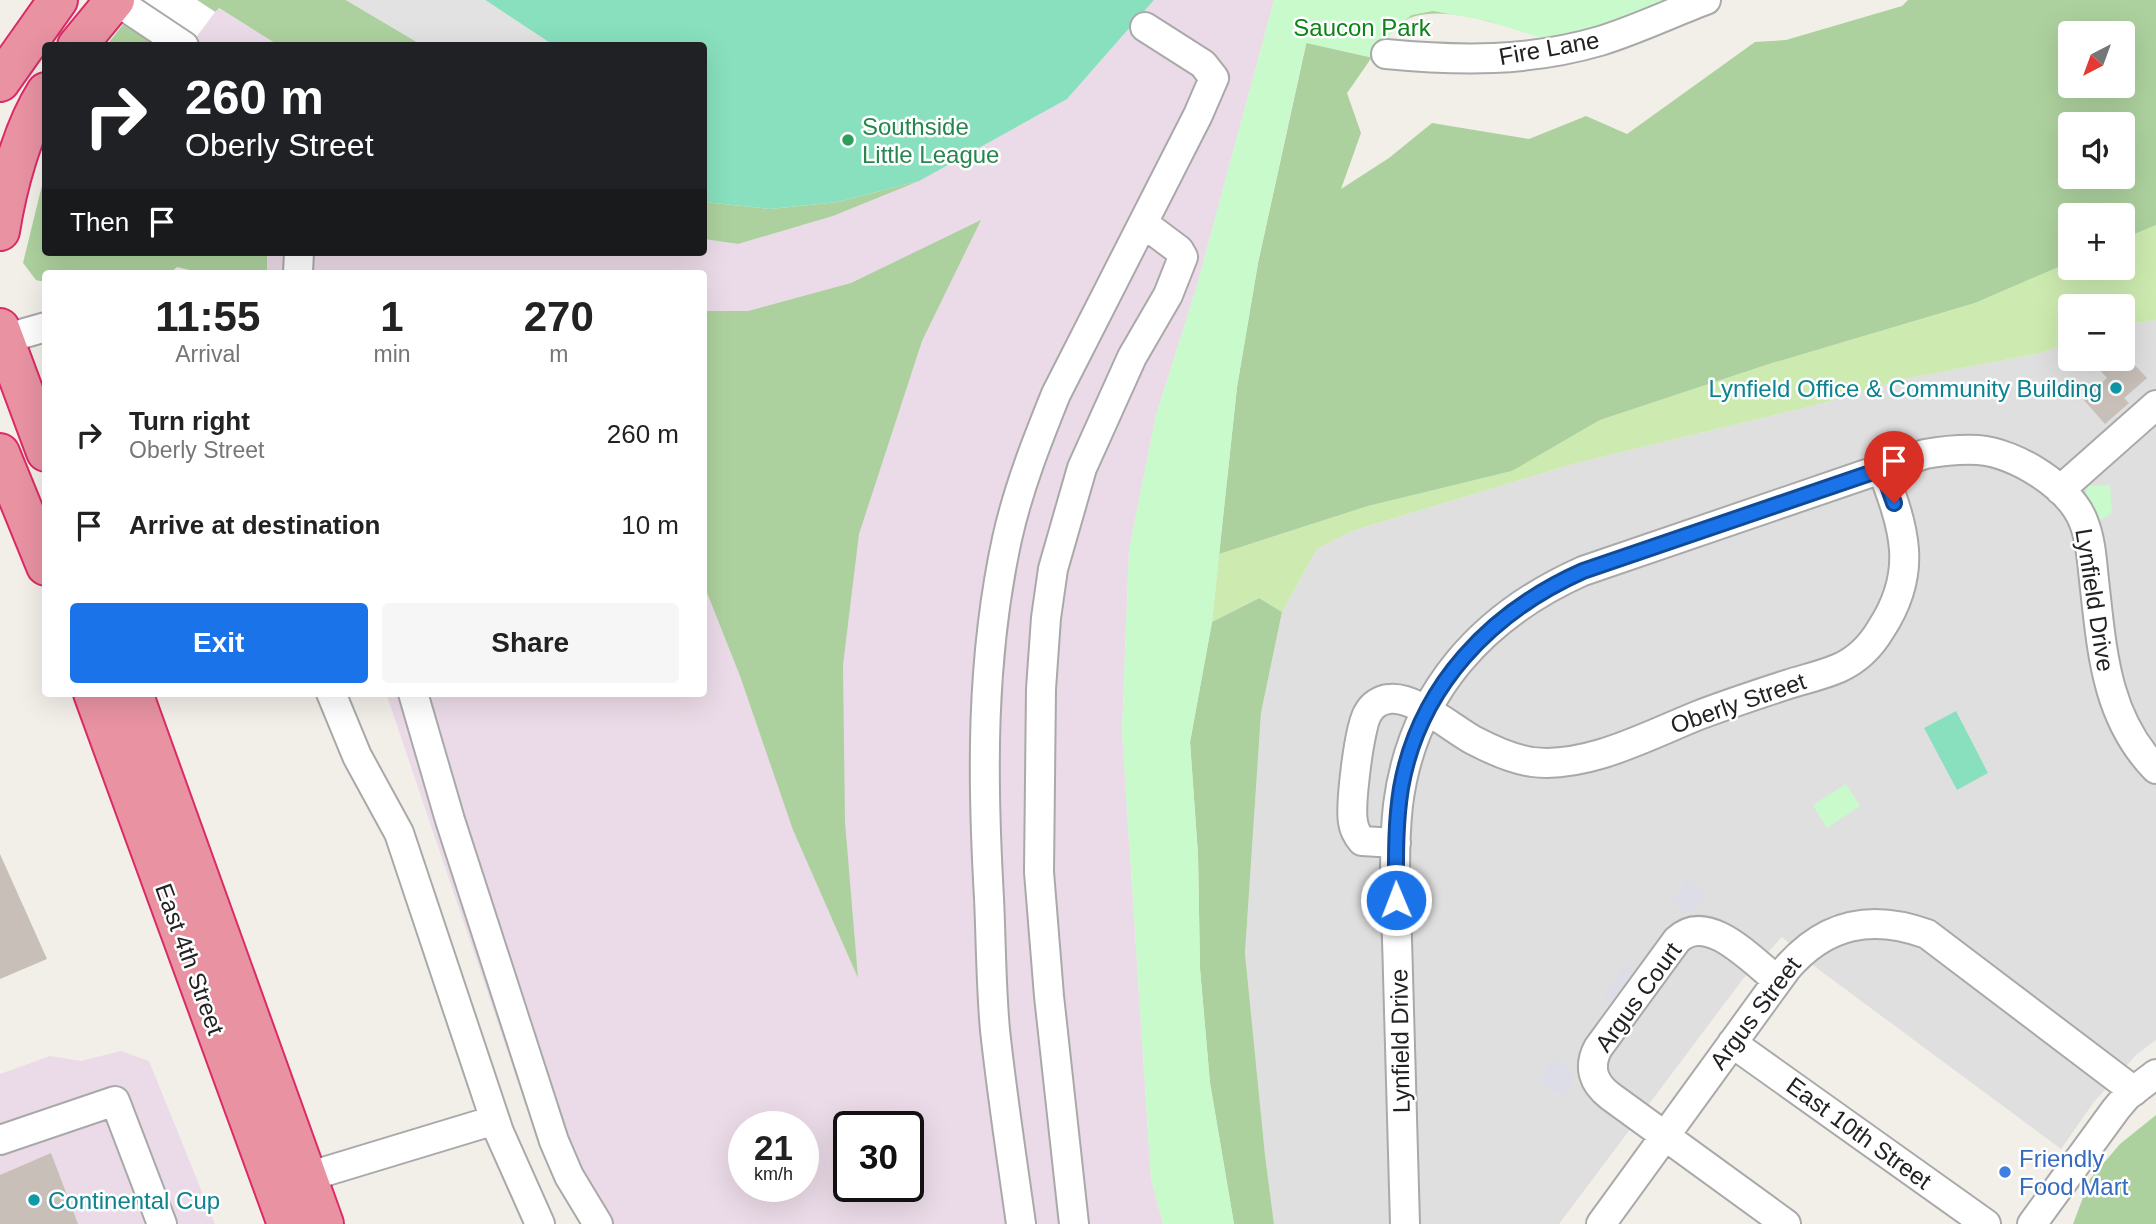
<!DOCTYPE html>
<html lang="en">
<head>
<meta charset="utf-8">
<style>
	:root { --surface:#fff; --page:#f6f6f6; --text:#222; --muted:#767676; --accent:#1a73e8 }
	body { margin:0; font-family:Arial,sans-serif; background:var(--page); color:var(--text); height:100vh; display:flex; flex-direction:column; font-size:26px; white-space:nowrap }
	* { box-sizing:border-box; margin:0 }
	p { font-size:23px; color:var(--muted) }
	.icon { flex:none; width:38px; height:38px; fill:none; stroke:currentColor; stroke-width:2; stroke-linecap:round; stroke-linejoin:round }
	.map { position:relative; flex:1; overflow:hidden }
	.details { position:absolute; left:42px; top:270px; width:665px; height:427px; display:flex; flex-direction:column; background:var(--surface); border-radius:7px; box-shadow:0 7px 28px #0002 }
	.details>* { flex:none }
	.hud { position:absolute; left:42px; top:42px; width:665px; height:214px; border-radius:7px; box-shadow:0 7px 28px #0002; background:#202124; color:#fff; overflow:hidden }
	.needle { width:46px; rotate:221deg }
	.buttons { position:absolute; left:2058px; top:21px; display:grid; gap:14px }
	.buttons a { display:grid; place-items:center; width:77px; height:77px; border-radius:7px; background:var(--surface); box-shadow:0 7px 28px #0002; font-size:35px }
	.speed { position:absolute; left:728px; top:1111px; display:flex; gap:14px; font-size:35px; font-weight:700; text-align:center }
	.speed>* { display:grid; place-content:center; width:91px; height:91px; border-radius:50%; background:var(--surface); box-shadow:0 7px 28px #0002; line-height:1 }
	.speed small { font-size:18px; font-weight:400 }
	.speed .limit { border:4px solid #111; border-radius:10px; background:#fff; color:#111 }
	.pin { position:absolute; display:grid; place-items:center; width:60px; height:60px; color:#fff; margin:-72px -30px; border-radius:50% 50% 50% 0; rotate:-45deg; box-shadow:0 0 7px #0007 }
	.pin .icon { rotate:45deg }
	.me { position:absolute; width:77px; margin:-38px; rotate:359deg; stroke-linejoin:round; filter:drop-shadow(0 0 5px #0008) }
	.turn { display:flex; align-items:center; gap:24px; height:147px; padding:0 28px; font-size:32px }
	.turn .icon { width:91px; height:91px; stroke-width:2.5 }
	.turn b { display:block; font-size:49px; line-height:60px }
	.then { display:flex; align-items:center; height:66px; padding:0 28px; background:#0003; gap:14px; font-size:26px }
	.eta { display:flex; justify-content:space-evenly; align-items:center; height:119px; text-align:center }
	.eta b { font-size:42px; font-weight:800; line-height:49px }
	.primary-button { display:flex; gap:14px; margin-top:auto; padding:14px 28px }
	.primary-button a { flex:1; height:80px; border-radius:7px; background:var(--accent); color:#fff; font-size:28px; font-weight:800; line-height:80px; text-align:center }
	.primary-button a+a { background:var(--page); color:var(--text) }
	ul { padding:0; list-style:none }
	li { display:flex; align-items:center; gap:21px; height:91px; padding:0 28px }
	li div { flex:1 }
	li b { display:block; font-size:26px }
	li em { font-style:normal }
	.map>svg:first-child { display:block }
	.residential { fill:#e0dfdf }
	.industrial { fill:#ebdbe8; fill-rule:evenodd }
	.grass { fill:#cdebb0 }
	.forest { fill:#add19e; fill-rule:evenodd }
	.park { fill:#c8facc }
	.pitch { fill:#88e0be }
	.parking { fill:#e2e2e2 }
	.plaza { fill:#dddde8 }
	.pier { fill:#fff }
	.building { fill:#c7bfb8 }
	.lines { fill:none; stroke-linecap:round; stroke-linejoin:round }
	.minor-casing { stroke:#a9a9a9; stroke-width:32 }
	.highway-casing { stroke:#dc2a67; stroke-width:42 }
	.minor { stroke:#fff; stroke-width:28 }
	.highway { stroke:#e892a2; stroke-width:38 }
	.route-casing { stroke:#114b97; stroke-width:18 }
	.route { stroke:#1a73e8; stroke-width:12 }
	.leisure-dot { fill:#2e9e5b; stroke:#fff; stroke-width:2.5 }
	.culture-dot { fill:#0f9aa8; stroke:#fff; stroke-width:2.5 }
	.shop-dot { fill:#3f7fe0; stroke:#fff; stroke-width:2.5 }
	.labels { text-anchor:middle; dominant-baseline:central; stroke-width:5; stroke-linejoin:round; paint-order:stroke }
	.park-label { font-size:24px; fill:#0c8416; stroke:#fff }
	.street-label { font-size:24px; fill:#222; stroke:#fff }
	.leisure-label { font-size:24px; fill:#27864d; stroke:#fff; text-anchor:start }
	.culture-label { font-size:24px; fill:#0d838f; stroke:#fff; text-anchor:end }
	.shop-label { font-size:24px; fill:#366cbe; stroke:#fff; text-anchor:start }
</style>
</head>
<body>
<div class="map">
<svg width="2156" height="1224" viewBox="0 0 2156 1224">
	<rect width="100%" height="100%" fill="#f2efe9"/>
	<path class="residential" d="M2156,320V1040L2137,1054L2094,1102L2061,1149L1814,966L1782,937L1743,979L1559,1224H1274L1265,1155L1245,953L1261,713L1282,612L1317,549L1352,531L1576,463L1820,404L1904,379L2040,353L2070,343V359H2123V325Z"/>
	<path class="industrial" d="M1154,0H1274L1196,289L1156,415L1129,550L1122,732L1151,1179L1163,1224H584L526,1106L386,693H704V273H267V252H704V239L738,244L833,216L918,181L1067,99ZM744,1127H803V1186H744ZM849,1127H908V1186H849Z
		M218,8L278,45L190,46Z
		M121,1051L149,1061L215,1224H0V1074L50,1056L81,1061Z"/>
	<path class="grass" d="M2156,225V320L2123,325V306H2070V343L2040,353L1904,379L1820,404L1576,463L1352,531L1317,549L1282,612L1258,598L1212,622L1219,554L1368,506L1512,471L1600,420L1766,365L1975,303L2070,262V268H2123V239Z"/>
	<path class="forest" d="M197,0H346L422,45H278L219,8L215,12Z
		M1318,0H1519L1522,31C1488,21 1425,0 1397,26C1378,46 1363,71 1347,93L1361,133L1341,189L1389,158L1432,123L1529,139L1586,116L1627,134L1755,42L1786,40L1902,6L1908,0H2156V225L2123,239V215H2070V262L1975,303L1766,365L1600,420L1512,471L1368,506L1219,554L1237,387L1258,263L1309,31ZM2070,33H2123V86H2070ZM2070,124H2123V177H2070Z
		M128,18L170,46H106Z
		M45,173L46,252H267V273H202L177,267L170,273H46L45,282L36,280L23,263Z
		M919,181L833,216L738,244L704,239V202L770,209L838,202Z
		M981,220L922,341L859,534L843,665L845,822L858,978L793,830L740,676L704,585V311H748L851,283Z
		M1259,598L1282,612L1261,713L1245,953L1265,1155L1274,1224H1234L1210,1083L1200,969L1198,855L1190,742L1212,622Z
		M2156,1115V1224H2073L2090,1179L2120,1144Z"/>
	<path class="park" d="M1274,0H1694L1573,40L1538,37L1488,21L1433,11L1412,15L1397,26L1373,58L1306,43L1258,263L1237,387L1212,622L1190,742L1198,855L1200,969L1210,1083L1234,1224H1163L1151,1179L1122,732L1129,550L1156,415L1196,289Z
		M2110,485L2112,513L2094,524L2085,496L2088,486Z
		M1846,784L1860,806L1827,828L1813,805Z"/>
	<path class="pitch" d="M485,0H1154L1067,99L919,181L838,202L770,209L704,202V46L553,45Z
		M1956,711L1988,773L1957,790L1924,728Z"/>
	<path class="parking" d="M346,0H485L553,45H422Z"/>
	<path class="plaza" d="M1687,880L1707,894L1695,910L1687,913L1670,903Z
		M1626,964L1638,973L1614,1004L1603,995Z
		M1556,1057L1571,1068L1574,1080L1562,1096L1539,1080Z"/>
	<path class="pier" d="M102,0H197L215,12L190,45Z"/>
	<path class="building" d="M2109,359H2129L2147,378L2124,398L2129,403L2105,424L2083,399L2107,378L2098,368Z
		M0,854L47,959L0,979Z
		M51,1153L78,1224H0V1175Z"/>
	<g class="lines">
		<defs>
			<path id="minor" d="M115,0L184,46
				M1386,54C1460,61 1528,62 1600,41C1636,30 1671,13 1706,0
				M298,273L299,252
				M0,340L46,327
				M2060,490L2156,405
				M331,693L357,756L399,833L499,1132L540,1224
				M413,693L450,820L554,1141L569,1176L598,1224
				M1396,843L1362,841C1357,835 1354,830 1353,822C1350,806 1359,726 1368,713C1372,705 1380,700 1389,699C1413,695 1453,729 1473,740C1492,750 1512,759 1532,762C1587,769 1649,735 1699,715C1728,704 1758,694 1789,684C1805,679 1823,675 1839,668C1857,660 1871,646 1881,629C1919,571 1904,529 1882,469
				M1777,980C1751,960 1708,911 1677,940L1598,1048C1588,1067 1593,1083 1610,1096L1786,1224
				M1732,1043L1986,1224
				M0,1140L115,1101L162,1224
				M307,1177L495,1120
				M1021,1224C1012,1159 1002,1095 995,1030C991,986 991,941 989,898C982,776 981,659 1007,539C1018,489 1037,441 1056,394L1198,115L1214,78L1203,64L1145,27
				M1074,1224L1049,996L1039,872L1041,689L1046,618L1053,569L1082,468L1132,357L1168,295L1183,257L1179,250L1143,223
				M1405,1224C1402,1141 1400,1058 1398,975C1397,919 1392,861 1398,805C1412,693 1482,616 1583,571L1925,454C1942,451 1961,449 1978,450C2016,453 2071,487 2084,523C2091,541 2092,562 2094,580C2102,649 2105,717 2156,769
				M1601,1224L1787,968C1826,923 1872,914 1927,934L2134,1091
				M2032,1224L2116,1109L2127,1096L2156,1074"/>
			<path id="highway" d="M77,46L115,0
				M0,82L58,0
				M0,231C7,187 22,130 46,92
				M0,328L46,452
				M0,453L46,566
				M93,693L287,1224
				M133,693L324,1224"/>
		</defs>
		<use href="#minor" class="minor-casing"/>
		<use href="#highway" class="highway-casing"/>
		<use href="#minor" class="minor"/>
		<use href="#highway" class="highway"/>
	</g>
	<g class="lines">
		<defs>
			<path id="route" d="M1396,900C1396,862 1395,825 1401,788C1419,686 1491,612 1583,571L1882,469L1894,503"/>
		</defs>
		<use href="#route" class="route-casing"/>
		<use href="#route" class="route"/>
	</g>
	<circle class="leisure-dot" cx="848" cy="140" r="7"/>
	<g class="culture-dot">
		<circle cx="2116" cy="388" r="7"/>
		<circle cx="34" cy="1200" r="7"/>
	</g>
	<circle class="shop-dot" cx="2005" cy="1172" r="7"/>
	<g class="labels">
		<g class="park-label">
			<text x="1362" y="27">Saucon Park</text>
		</g>
		<g class="street-label">
			<text transform="translate(1549 48) rotate(-10)">Fire Lane</text>
			<text transform="translate(2095 600) rotate(81)">Lynfield Drive</text>
			<text transform="translate(1738 703) rotate(-19)">Oberly Street</text>
			<text transform="translate(190 959) rotate(70)">East 4th Street</text>
			<text transform="translate(1638 997) rotate(-54)">Argus Court</text>
			<text transform="translate(1755 1013) rotate(-53)">Argus Street</text>
			<text transform="translate(1400 1041) rotate(-91)">Lynfield Drive</text>
			<text transform="translate(1859 1133) rotate(36)">East 10th Street</text>
		</g>
		<g class="leisure-label">
			<text x="862" y="126">Southside<tspan x="862" dy="28">Little League</tspan></text>
		</g>
		<g class="culture-label">
			<text x="2102" y="388">Lynfield Office &amp; Community Building</text>
			<text x="48" y="1200" text-anchor="start">Continental Cup</text>
		</g>
		<g class="shop-label">
			<text x="2019" y="1158">Friendly<tspan x="2019" dy="28">Food Mart</tspan></text>
		</g>
	</g>
</svg>
<div class="buttons">
<a><svg class="needle" viewBox="-14 -14 28 28"><path d="M0-13l5 13h-10z" fill="#e53935"/><path d="M0 13l5-13h-10z" fill="#767676"/></svg></a>
<a><svg class="icon" aria-label="sound" viewBox="0 0 24 24"><path d="M4 9h4l5-4v14l-5-4H4zM17 9q2 3 0 6"/></svg></a>
<a>+</a>
<a>−</a>
</div>
<div class="speed"><div>21<small>km/h</small></div><div class="limit">30</div></div>
<div class="pin" style="left:1894px;top:503px;background:#d93025"><svg class="icon" aria-label="arrive" viewBox="0 0 24 24"><path d="M6 21V4h12l-3 4 3 4H6"/></svg></div>
<svg class="me" style="left:1396px;top:900px" viewBox="-20 -20 40 40"><circle r="17" fill="#1a73e8" stroke="#fff" stroke-width="3"/><path d="M0-11L8 9 0 5-8 9z" fill="#fff"/></svg>
<div class="hud">
<div class="turn"><svg class="icon" aria-label="right" viewBox="0 0 24 24"><path d="M7 20v-9h11M14 6l5 5-5 5"/></svg><div><b>260 m</b>Oberly Street</div></div>
<div class="then">Then<svg class="icon" aria-label="arrive" viewBox="0 0 24 24"><path d="M6 21V4h12l-3 4 3 4H6"/></svg></div>
</div>
<section class="details">
<div class="eta">
<div><b>11:55</b><p>Arrival</p></div>
<div><b>1</b><p>min</p></div>
<div><b>270</b><p>m</p></div>
</div>
<ul>
<li><svg class="icon" aria-label="right" viewBox="0 0 24 24"><path d="M7 20v-9h11M14 6l5 5-5 5"/></svg><div><b>Turn right</b><p>Oberly Street</p></div><em>260 m</em></li>
<li><svg class="icon" aria-label="arrive" viewBox="0 0 24 24"><path d="M6 21V4h12l-3 4 3 4H6"/></svg><div><b>Arrive at destination</b></div><em>10 m</em></li>
</ul>
<div class="primary-button"><a>Exit</a><a>Share</a></div>
</section>
</div>
</body>
</html>
